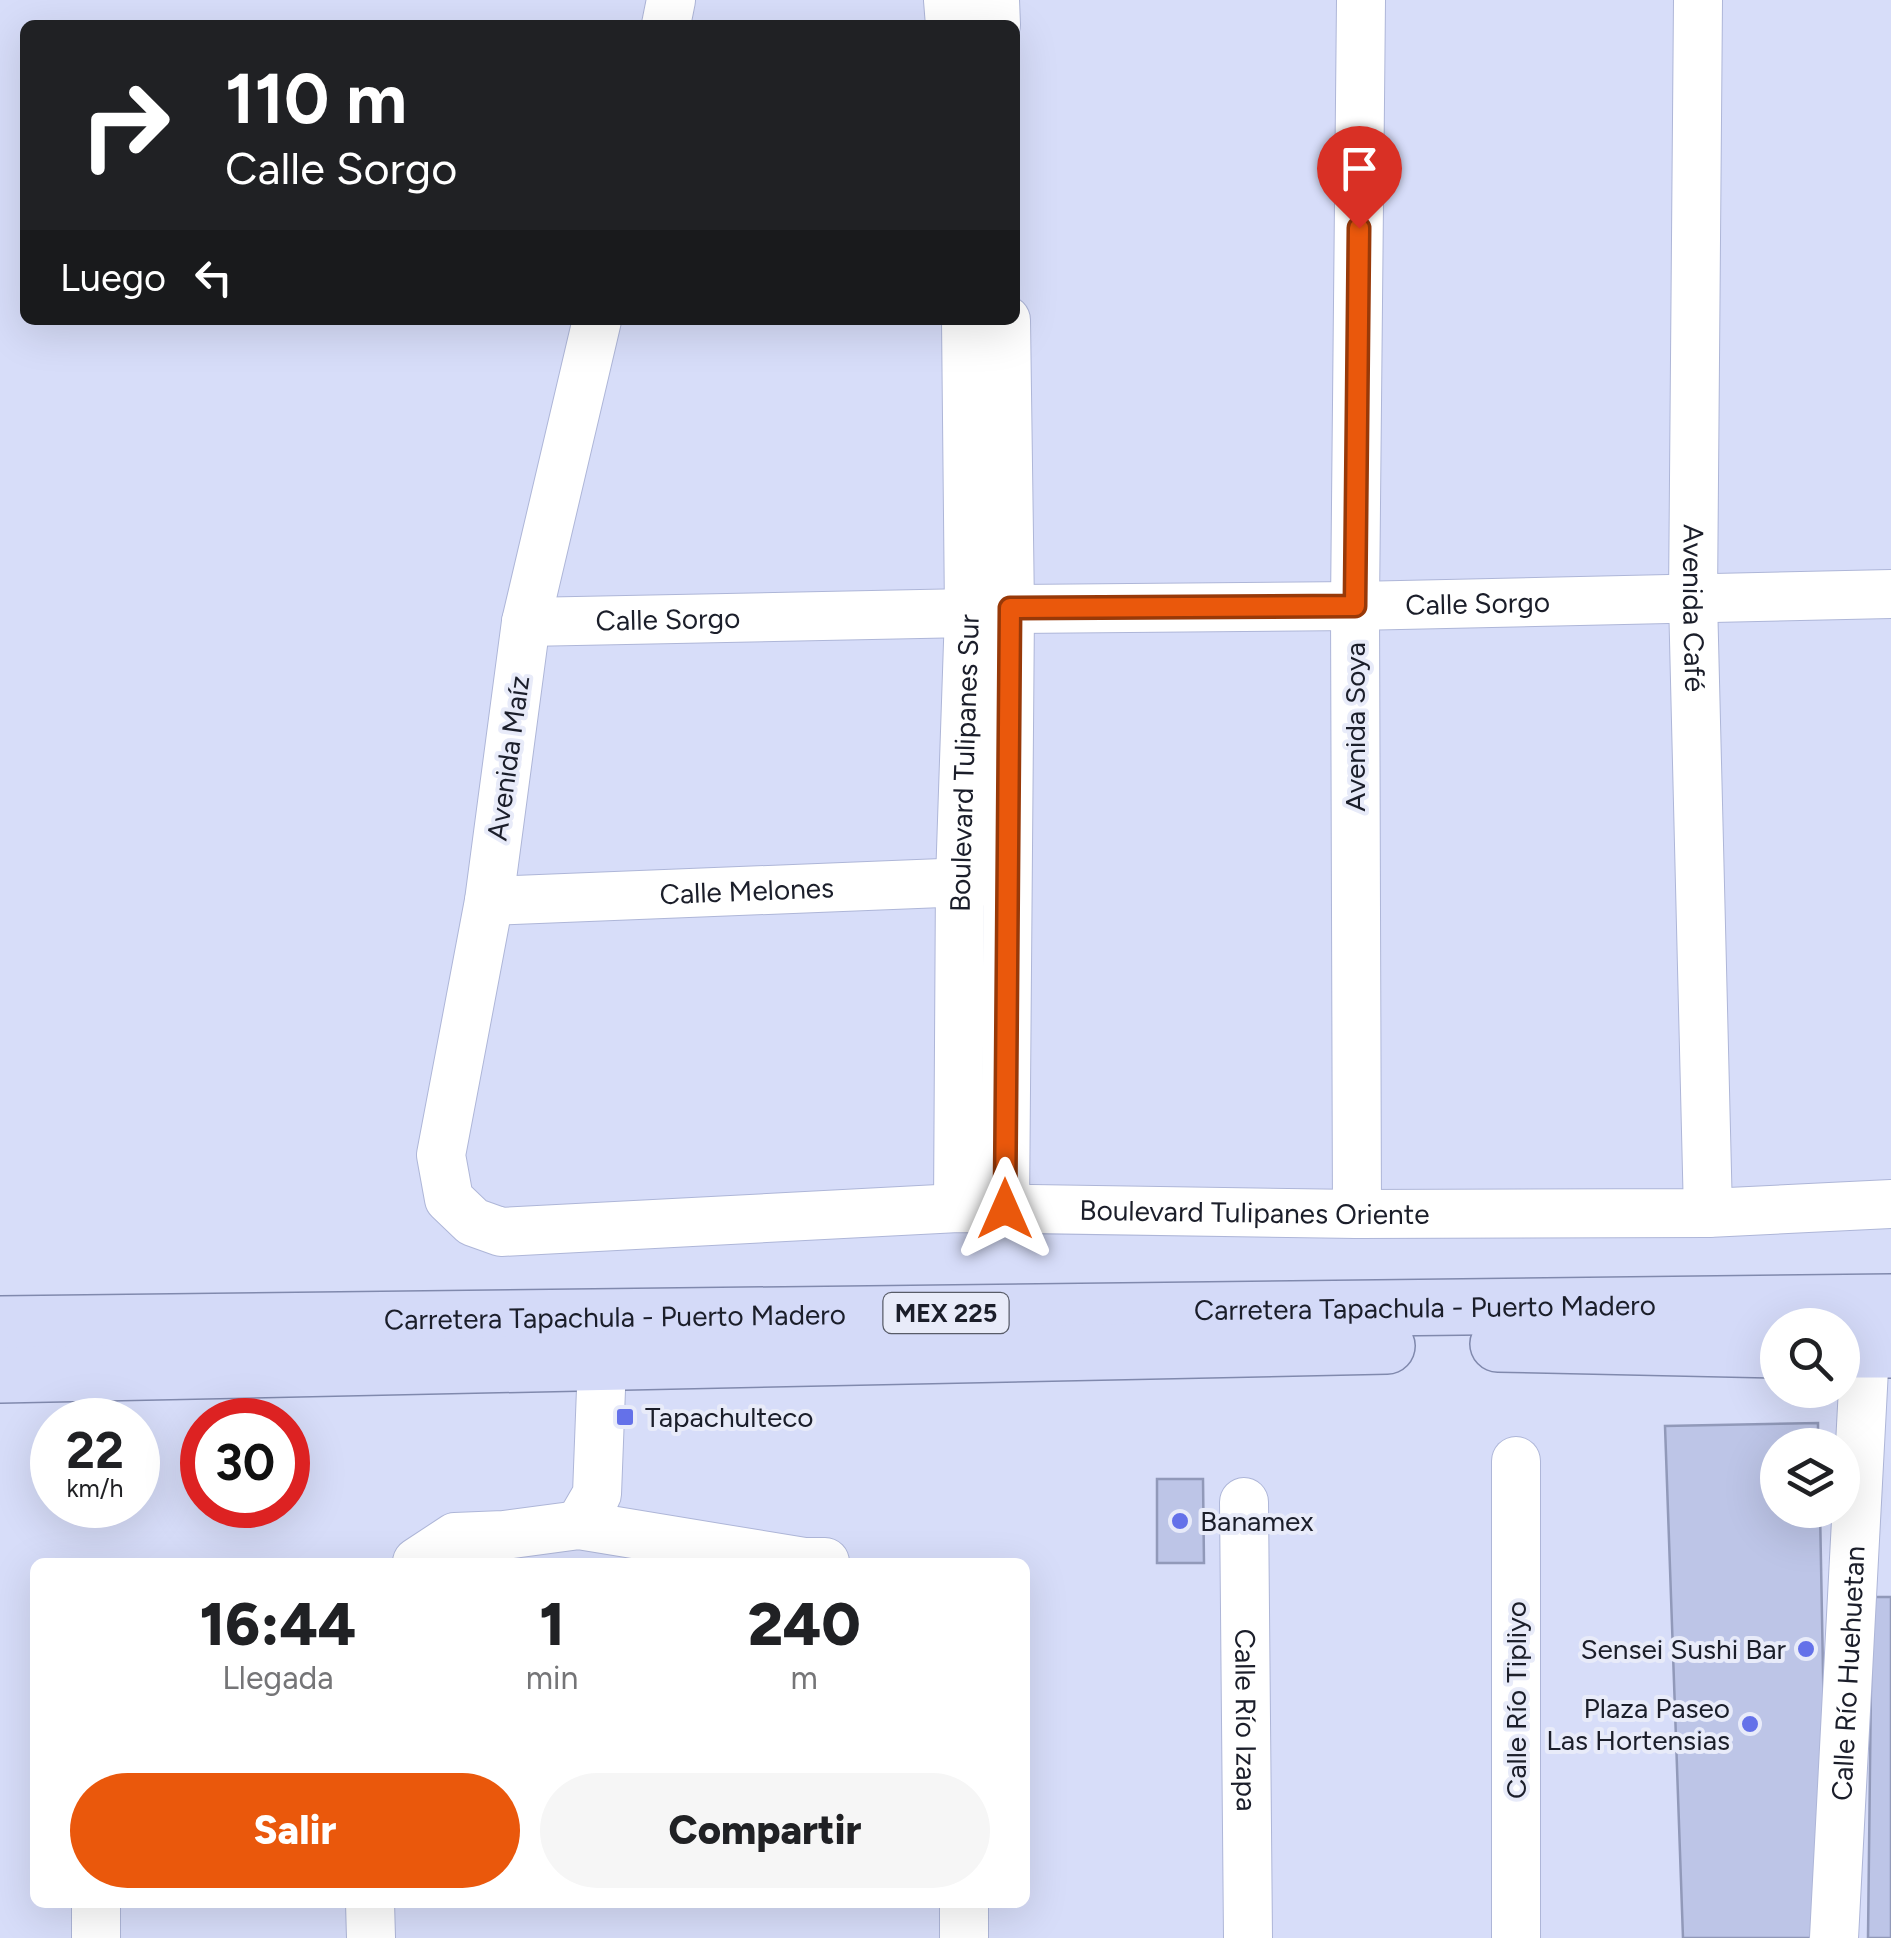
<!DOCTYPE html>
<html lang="es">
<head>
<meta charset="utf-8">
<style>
	:root { --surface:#fff; --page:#f6f6f6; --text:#202124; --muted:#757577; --accent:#ea580c }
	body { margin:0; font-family:Figtree,sans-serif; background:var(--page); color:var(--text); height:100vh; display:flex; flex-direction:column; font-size:38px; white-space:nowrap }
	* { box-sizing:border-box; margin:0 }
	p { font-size:32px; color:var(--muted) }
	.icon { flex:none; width:55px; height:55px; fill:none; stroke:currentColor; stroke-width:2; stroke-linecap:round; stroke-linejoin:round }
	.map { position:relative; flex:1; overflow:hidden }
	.details { position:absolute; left:30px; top:1558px; width:1000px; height:350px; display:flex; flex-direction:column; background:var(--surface); border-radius:15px; box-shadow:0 10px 40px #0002 }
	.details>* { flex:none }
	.top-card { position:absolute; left:20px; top:20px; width:1000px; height:305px; border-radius:15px; box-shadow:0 10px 40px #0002; background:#202124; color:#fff; overflow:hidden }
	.tools { position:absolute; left:1760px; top:1308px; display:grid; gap:20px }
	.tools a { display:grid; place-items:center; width:100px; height:100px; border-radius:50%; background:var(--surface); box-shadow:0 10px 40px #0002; font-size:50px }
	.speed { position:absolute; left:30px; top:1398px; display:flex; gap:20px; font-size:50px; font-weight:700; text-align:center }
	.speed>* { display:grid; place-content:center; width:130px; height:130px; border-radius:50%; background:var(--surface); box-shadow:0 10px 40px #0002; line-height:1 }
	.speed small { font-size:25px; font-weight:400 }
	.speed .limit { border:15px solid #d22; background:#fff; color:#111 }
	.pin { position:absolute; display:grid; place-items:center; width:85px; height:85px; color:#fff; margin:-102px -42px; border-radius:50% 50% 50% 0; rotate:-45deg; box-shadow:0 0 10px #0007 }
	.pin .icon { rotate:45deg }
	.me { position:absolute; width:110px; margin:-55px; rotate:0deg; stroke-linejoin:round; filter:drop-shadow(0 0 8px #0008) }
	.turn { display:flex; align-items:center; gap:35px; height:210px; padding:0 40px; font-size:45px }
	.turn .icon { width:130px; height:130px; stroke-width:2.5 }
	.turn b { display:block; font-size:70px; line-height:85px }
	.then { display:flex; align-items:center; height:95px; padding:0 40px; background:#0003; gap:20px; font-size:38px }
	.eta { display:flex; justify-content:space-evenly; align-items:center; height:170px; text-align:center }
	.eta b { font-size:60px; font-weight:800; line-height:70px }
	.button { display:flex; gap:20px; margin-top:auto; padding:20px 40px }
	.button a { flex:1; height:115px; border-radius:60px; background:var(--accent); color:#fff; font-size:40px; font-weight:800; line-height:115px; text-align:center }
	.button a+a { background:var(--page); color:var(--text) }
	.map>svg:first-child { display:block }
	.building { fill:#bdc5e7; stroke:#9199b9; stroke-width:2.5 }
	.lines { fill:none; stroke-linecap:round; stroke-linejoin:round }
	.minor-casing { stroke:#aeb6d8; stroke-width:50 }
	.major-casing { stroke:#8089ad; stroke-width:58 }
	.minor { stroke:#fff; stroke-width:48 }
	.major { stroke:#d4daf8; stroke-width:55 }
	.route-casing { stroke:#983908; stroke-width:25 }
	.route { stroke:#ea580c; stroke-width:18 }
	.poi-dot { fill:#6471e9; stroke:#e8ebf9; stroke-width:4 }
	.labels { text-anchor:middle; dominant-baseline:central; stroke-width:8; stroke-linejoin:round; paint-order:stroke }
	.shield { fill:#e8ebf9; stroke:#585c68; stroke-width:2.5 }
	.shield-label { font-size:25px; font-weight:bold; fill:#1b1e2a }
	.street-label { font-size:28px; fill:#1b1e2a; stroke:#e8ebf9 }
	.poi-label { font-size:28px; fill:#1b1e2a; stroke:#e8ebf9; text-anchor:start }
</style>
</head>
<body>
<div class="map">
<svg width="1891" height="1938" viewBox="0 0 1891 1938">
	<rect width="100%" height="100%" fill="#d7ddf9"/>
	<path class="building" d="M1818,1423V1445H1778V1510H1820L1828,1938H1683L1665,1426Z
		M1157,1479H1203L1204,1563H1157Z
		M1872,1597H1891V1938H1868Z"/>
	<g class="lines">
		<defs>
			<g id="minor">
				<path d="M948,0L950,25"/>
				<path d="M995,0L996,25"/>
				<path id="s1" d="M1698,0L1693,599L1708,1213"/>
				<path d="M666,25L671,0"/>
				<path id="s2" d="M597,320L526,622L489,901L441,1155L449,1199L473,1222L501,1232L958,1208L1357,1214L1708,1213L1891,1204"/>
				<path id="s3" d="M526,622L969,613L1010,609L1355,606L1891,594"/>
				<path id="s4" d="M489,901L992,881"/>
				<path id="s5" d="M958,1208L960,880L969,613L966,320"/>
				<path d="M1005,1209L1010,609L1006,320"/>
				<path d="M1357,1214L1355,606L1361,0"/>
				<path id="s6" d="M1244,1502L1248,1938"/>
				<path d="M579,1525L597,1494L602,1363L600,1328"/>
				<path d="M417,1562L455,1537L504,1535L579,1525L804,1562H825"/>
				<path d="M96,1902V1938"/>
				<path d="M370,1902L371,1938"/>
				<path d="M964,1938V1902"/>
				<path d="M1516,1938V1461"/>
				<path id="s7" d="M1834,1938L1865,1350"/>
			</g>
			<g id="major">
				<path id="s8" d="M0,1324L1891,1302"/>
				<path d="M1498,1344L1778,1350"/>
				<path d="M1842,1350H1891"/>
				<path d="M0,1375L1387,1346"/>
			</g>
		</defs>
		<use href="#minor" class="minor-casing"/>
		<use href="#major" class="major-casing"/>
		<use href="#minor" class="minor"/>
		<use href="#major" class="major"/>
	</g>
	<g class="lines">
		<defs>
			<path id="route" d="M1005,1209L1010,608L1355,606L1359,228"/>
		</defs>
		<use href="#route" class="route-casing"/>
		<use href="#route" class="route"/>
	</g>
	<g class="poi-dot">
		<rect x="615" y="1407" width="20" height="20" rx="5"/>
		<circle cx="1180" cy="1521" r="10"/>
		<circle cx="1806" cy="1649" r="10"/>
		<circle cx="1750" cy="1724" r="10"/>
	</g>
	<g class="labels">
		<rect class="shield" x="883.5" y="1293" width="125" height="40" rx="8"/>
		<g class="shield-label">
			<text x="946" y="1313">MEX 225</text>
		</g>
		<g class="street-label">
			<text stroke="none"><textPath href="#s3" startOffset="952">Calle Sorgo</textPath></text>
			<text stroke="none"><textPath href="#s1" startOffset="608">Avenida Café</textPath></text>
			<text stroke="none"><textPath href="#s3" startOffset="142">Calle Sorgo</textPath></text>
			<text transform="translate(1355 727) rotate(-90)">Avenida Soya</text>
			<text transform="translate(508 758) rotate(-82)">Avenida Maíz</text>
			<text stroke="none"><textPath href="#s5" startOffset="445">Boulevard Tulipanes Sur</textPath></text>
			<text stroke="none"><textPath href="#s4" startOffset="258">Calle Melones</textPath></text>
			<text stroke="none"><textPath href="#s2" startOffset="1712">Boulevard Tulipanes Oriente</textPath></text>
			<text stroke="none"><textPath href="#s8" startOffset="1425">Carretera Tapachula - Puerto Madero</textPath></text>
			<text stroke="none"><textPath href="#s8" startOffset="615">Carretera Tapachula - Puerto Madero</textPath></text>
			<text stroke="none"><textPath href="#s7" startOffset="265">Calle Río Huehuetan</textPath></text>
			<text transform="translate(1516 1700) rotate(-90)">Calle Río Tipliyo</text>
			<text stroke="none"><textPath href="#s6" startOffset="218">Calle Río Izapa</textPath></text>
		</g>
		<g class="poi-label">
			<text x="645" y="1417">Tapachulteco</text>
			<text x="1200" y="1521">Banamex</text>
			<text x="1786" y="1649" text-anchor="end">Sensei Sushi Bar</text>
			<text x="1730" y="1708" text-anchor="end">Plaza Paseo<tspan x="1730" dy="32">Las Hortensias</tspan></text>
		</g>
	</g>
</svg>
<div class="tools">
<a><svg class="icon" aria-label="search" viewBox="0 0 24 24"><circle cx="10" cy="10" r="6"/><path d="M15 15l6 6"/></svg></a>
<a><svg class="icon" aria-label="layers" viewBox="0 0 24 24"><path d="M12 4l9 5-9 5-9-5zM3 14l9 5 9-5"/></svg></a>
</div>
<div class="speed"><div>22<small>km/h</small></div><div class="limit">30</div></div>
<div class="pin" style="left:1359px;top:228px;background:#d93025"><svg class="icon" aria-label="arrive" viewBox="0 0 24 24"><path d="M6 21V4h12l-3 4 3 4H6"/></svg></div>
<svg class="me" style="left:1005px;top:1209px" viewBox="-20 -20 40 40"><path d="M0-17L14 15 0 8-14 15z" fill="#ea580c" stroke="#fff" stroke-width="4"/></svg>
<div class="top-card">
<div class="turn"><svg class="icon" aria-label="right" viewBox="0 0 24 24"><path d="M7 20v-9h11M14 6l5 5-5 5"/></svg><div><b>110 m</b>Calle Sorgo</div></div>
<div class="then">Luego<svg class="icon" aria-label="left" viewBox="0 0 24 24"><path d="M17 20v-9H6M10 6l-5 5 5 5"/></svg></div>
</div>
<section class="details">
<div class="eta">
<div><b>16:44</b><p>Llegada</p></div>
<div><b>1</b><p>min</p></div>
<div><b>240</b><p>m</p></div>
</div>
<div class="button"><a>Salir</a><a>Compartir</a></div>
</section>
</div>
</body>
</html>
